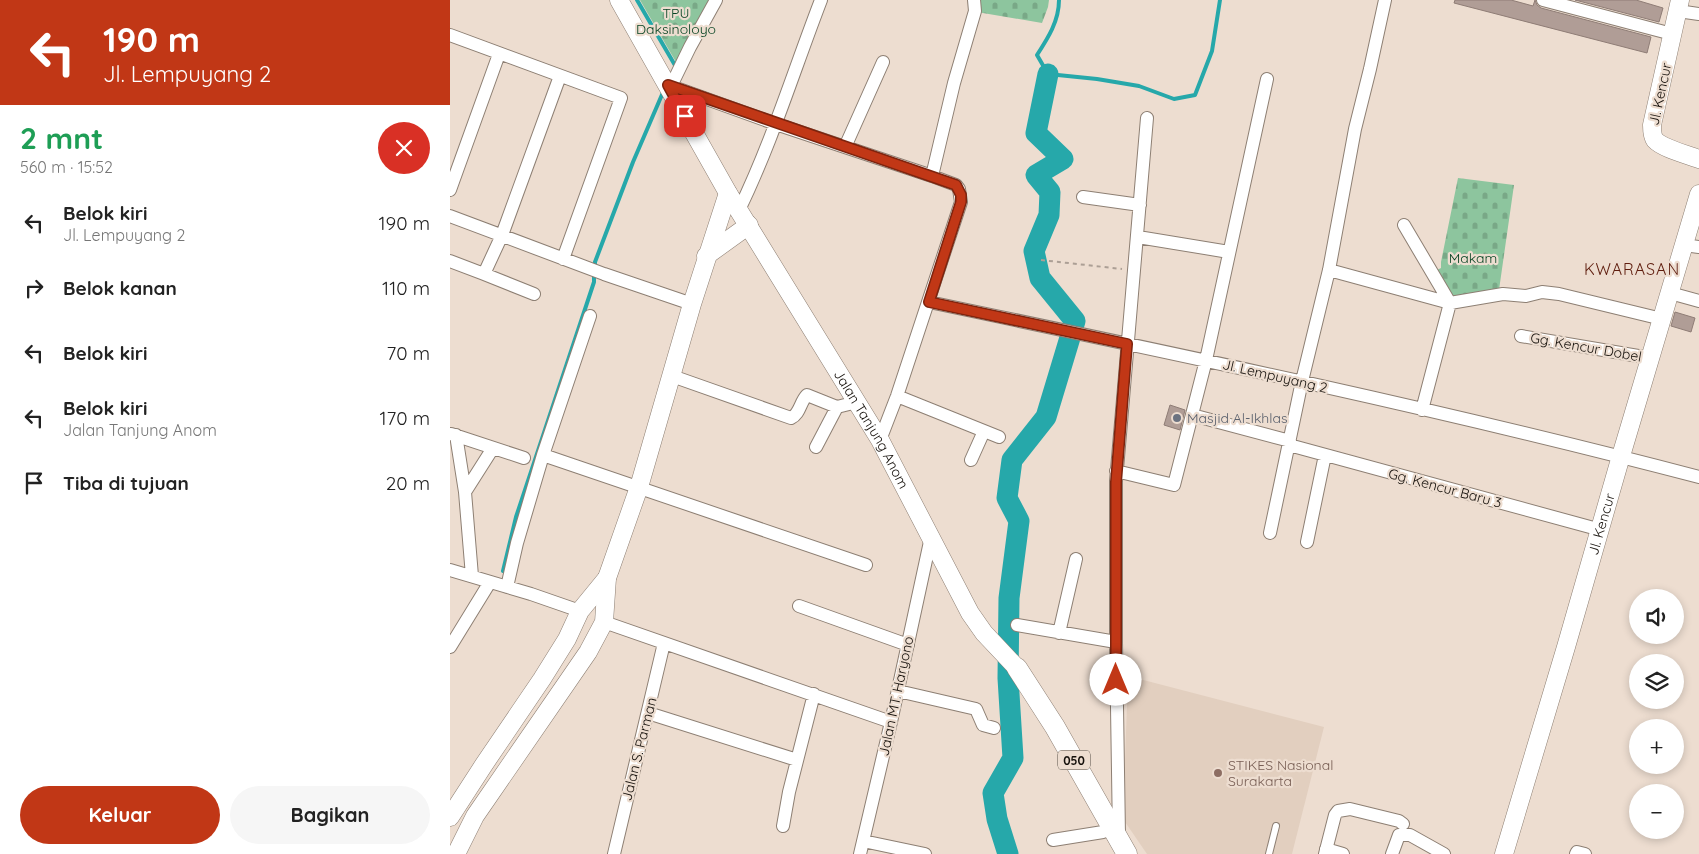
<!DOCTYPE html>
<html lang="id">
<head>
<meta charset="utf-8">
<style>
	:root { --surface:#fff; --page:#f6f6f6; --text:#222; --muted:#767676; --accent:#c13716 }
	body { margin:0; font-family:Quicksand,sans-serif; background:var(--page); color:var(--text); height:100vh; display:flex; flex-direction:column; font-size:19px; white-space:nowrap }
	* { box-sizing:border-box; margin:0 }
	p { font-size:16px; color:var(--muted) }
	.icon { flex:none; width:28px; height:28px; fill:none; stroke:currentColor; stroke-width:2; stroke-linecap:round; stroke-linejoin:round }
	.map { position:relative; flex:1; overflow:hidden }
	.details { display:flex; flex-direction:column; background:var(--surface); width:450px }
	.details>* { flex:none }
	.hud { background:#c13716; color:#fff; overflow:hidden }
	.controls { position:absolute; left:1179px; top:589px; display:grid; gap:10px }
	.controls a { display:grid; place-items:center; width:55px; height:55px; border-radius:50%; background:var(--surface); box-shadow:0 2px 8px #0003; font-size:25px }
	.pin { position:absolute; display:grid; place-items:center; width:42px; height:42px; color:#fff; margin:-21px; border-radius:10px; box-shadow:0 2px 8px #0006 }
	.me { position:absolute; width:55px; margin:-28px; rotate:0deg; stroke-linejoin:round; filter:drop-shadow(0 0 4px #0008) }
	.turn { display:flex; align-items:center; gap:18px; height:105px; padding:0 20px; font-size:22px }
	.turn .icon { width:65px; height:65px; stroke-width:2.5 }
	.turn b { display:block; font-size:35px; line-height:42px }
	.round { display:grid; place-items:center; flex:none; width:52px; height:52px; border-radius:26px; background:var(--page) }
	.head { display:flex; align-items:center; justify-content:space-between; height:85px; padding:0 20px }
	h1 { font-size:30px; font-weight:700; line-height:38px; color:#1e9e55 }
	.primary-button { display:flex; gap:10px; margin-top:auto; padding:10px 20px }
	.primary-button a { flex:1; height:58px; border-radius:30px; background:var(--accent); color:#fff; font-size:20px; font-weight:700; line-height:58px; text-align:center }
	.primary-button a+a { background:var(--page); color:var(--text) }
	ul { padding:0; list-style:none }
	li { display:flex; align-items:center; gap:15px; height:65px; padding:0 20px }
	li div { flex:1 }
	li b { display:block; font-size:19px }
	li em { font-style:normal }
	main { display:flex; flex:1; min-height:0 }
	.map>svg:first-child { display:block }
	.education { fill:#e2cfbf }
	.cemetery { fill:url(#cemetery-stones) }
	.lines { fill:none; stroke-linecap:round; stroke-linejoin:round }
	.stream { stroke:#26a8aa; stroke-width:4 }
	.river { stroke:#26a8aa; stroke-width:21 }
	.building { fill:#b09d96; stroke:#8f7d76 }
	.lane-casing { stroke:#8d7f73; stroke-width:8 }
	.street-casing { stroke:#8d7f73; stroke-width:14 }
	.secondary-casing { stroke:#8d7f73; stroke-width:19 }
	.primary-casing { stroke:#8d7f73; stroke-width:21 }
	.path { stroke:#ac9f95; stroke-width:2; stroke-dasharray:4 4; stroke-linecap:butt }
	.lane { stroke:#fff; stroke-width:6 }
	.street { stroke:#fff; stroke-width:12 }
	.secondary { stroke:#fff; stroke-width:18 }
	.primary { stroke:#fff; stroke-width:20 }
	.route-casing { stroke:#7d240e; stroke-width:12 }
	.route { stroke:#c13716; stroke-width:9 }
	.worship-dot { fill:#6b7280; stroke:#edddd0; stroke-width:2 }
	.education-dot { fill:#8d6e63; stroke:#edddd0; stroke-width:2 }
	.labels { text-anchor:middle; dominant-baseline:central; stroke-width:4.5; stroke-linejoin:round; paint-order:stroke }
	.shield { fill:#edddd0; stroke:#554d45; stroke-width:1 }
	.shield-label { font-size:12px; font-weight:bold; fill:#140f0a }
	.park-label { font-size:14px; fill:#074423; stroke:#edddd0 }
	.street-label { font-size:14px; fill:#140f0a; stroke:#edddd0 }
	.worship-label { font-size:14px; fill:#5b616d; stroke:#edddd0; text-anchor:start }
	.education-label { font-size:14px; fill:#785e54; stroke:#edddd0; text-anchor:start }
	.quarter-label { font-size:16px; letter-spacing:1px; fill:#5f1d0e; stroke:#edddd0 }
</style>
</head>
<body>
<main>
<section class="details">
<div class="hud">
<div class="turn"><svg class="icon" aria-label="left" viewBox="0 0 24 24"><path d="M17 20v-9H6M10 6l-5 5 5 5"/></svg><div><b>190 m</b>Jl. Lempuyang 2</div></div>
</div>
<div class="head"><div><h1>2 mnt</h1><p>560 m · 15:52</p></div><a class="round" style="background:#d93025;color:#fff"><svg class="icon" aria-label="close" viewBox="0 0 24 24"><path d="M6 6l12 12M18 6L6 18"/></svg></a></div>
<ul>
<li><svg class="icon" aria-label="left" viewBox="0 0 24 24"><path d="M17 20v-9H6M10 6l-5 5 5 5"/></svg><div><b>Belok kiri</b><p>Jl. Lempuyang 2</p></div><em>190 m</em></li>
<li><svg class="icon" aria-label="right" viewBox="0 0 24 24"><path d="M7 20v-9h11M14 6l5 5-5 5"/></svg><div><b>Belok kanan</b></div><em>110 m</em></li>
<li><svg class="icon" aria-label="left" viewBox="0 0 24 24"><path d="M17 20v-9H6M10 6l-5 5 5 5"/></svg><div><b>Belok kiri</b></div><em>70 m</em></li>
<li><svg class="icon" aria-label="left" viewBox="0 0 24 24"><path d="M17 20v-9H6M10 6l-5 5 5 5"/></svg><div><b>Belok kiri</b><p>Jalan Tanjung Anom</p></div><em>170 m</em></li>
<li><svg class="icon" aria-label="arrive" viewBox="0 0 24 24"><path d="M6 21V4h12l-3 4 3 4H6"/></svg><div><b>Tiba di tujuan</b></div><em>20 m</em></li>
</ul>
<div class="primary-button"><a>Keluar</a><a>Bagikan</a></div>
</section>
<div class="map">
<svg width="1249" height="854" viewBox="0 0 1249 854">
	<defs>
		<pattern id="cemetery-stones" width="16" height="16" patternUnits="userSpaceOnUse" patternTransform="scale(1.25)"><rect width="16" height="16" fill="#8dc59e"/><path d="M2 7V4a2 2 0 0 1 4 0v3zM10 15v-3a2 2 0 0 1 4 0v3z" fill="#79a887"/></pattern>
	</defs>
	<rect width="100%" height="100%" fill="#edddd0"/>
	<path class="education" d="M678,676L874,727L842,854H697L673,819Z"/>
	<path class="cemetery" d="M190,0H260L226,62Z
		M526,0H599L598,7L592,23L527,12Z
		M1008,178L1064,185L1049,290L1002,298L987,270L991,268V262Z"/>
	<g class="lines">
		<path class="stream" d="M187,0L226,67
			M609,0C609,21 598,38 587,55L598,74L647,79L689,86L724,99L745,95L762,51L770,0
			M145,267V262L183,162L214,90
			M53,571L66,517L144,282V274"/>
		<path class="river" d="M558,854L547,819L543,793L563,758L558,678L559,598L569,521L557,498L562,460L596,417L625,321L590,278L584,251L599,215L600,192L586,175L613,159L586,133L598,74"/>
	</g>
	<path class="building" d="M1005,0H1061L1083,6L1085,0L1087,5L1091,8L1201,37L1197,53L1004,3Z
		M1125,0H1186L1213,8L1209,22Z
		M1225,312L1245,318L1241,332L1221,326Z
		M720,405L735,410L730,430L714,425Z"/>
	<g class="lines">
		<defs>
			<path id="lane" d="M819,854L826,826"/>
			<path id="street" d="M1093,0L1222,34
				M1228,11L1249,14
				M0,35L171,98L113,259
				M218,85L326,124L482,176L506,185L509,189L511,202L447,396L430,440
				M221,86L240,47L266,0
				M395,147L433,62
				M482,176L504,83L525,11L524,0
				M0,190L49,54
				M633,197L690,205
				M289,210C322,142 344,70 371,0
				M0,216L154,274L242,304
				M954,225L1000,303
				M688,237L779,252
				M1234,245L1249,247
				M0,261L34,274L52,235L110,76
				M879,270L1000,303L1053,294L1076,296L1092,292L1109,294L1212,319
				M34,274L84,294
				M1220,293L1249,301
				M479,302C737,356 994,410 1249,477
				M140,316L93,455L416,565
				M1071,336L1200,358
				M222,376L341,418C350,414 350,402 357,395L387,407L407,402
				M447,396L549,437
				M972,410L1000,303
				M742,415L840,441
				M1,434L74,458
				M6,435L15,492L22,576
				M839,445L1151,530
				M366,447L387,407
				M521,460L534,431
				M666,471L724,485L756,360L817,79
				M15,492L43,448
				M820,533L852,381L879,270L905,129L920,69L935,0
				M857,542L875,455
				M0,570L81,594L130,611
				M57,587L67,543L93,455
				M349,606L458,645
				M154,622L441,722
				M567,625L666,642
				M609,633L626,559
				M0,647L40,582
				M448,691L526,709L533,725L544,728
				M198,713L347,760
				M333,826L339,792L364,694
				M669,836L666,642V481L697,118
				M603,840L653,832L663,828
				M413,841L475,854
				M876,849L893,854
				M164,854L214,643
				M410,854L441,722L481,537
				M875,854L885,815L888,811L900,809L949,821L953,824
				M942,854L949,835H960L994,854
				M1126,854L1127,852L1135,854"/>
			<g id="secondary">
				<path id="s1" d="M169,0L278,193L430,440L520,613L534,633L567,668"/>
				<path d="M1230,0L1202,125C1202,130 1202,136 1205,140C1212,148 1238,155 1249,159"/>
				<path d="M256,256L299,225"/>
				<path d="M0,817L33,766L92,679L117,639L130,611L157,578"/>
				<path d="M6,854L25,816L138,652L154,622L157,578L189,487L242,304L278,193"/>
				<path id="s2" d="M1054,854L1116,647L1171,456L1249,194"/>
			</g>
			<path id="primary" d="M567,668L605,727L677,854"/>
		</defs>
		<use href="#lane" class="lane-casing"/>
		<use href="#street" class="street-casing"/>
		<use href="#secondary" class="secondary-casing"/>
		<use href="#primary" class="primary-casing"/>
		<path class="path" d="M591,260L672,269"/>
		<use href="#lane" class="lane"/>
		<use href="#street" class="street"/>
		<use href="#secondary" class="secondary"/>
		<use href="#primary" class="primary"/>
	</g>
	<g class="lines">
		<defs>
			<path id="route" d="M235,116L218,85L506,185L511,195V202L479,302L677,344L666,482V680"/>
		</defs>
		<use href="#route" class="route-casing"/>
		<use href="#route" class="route"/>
	</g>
	<circle class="worship-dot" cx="727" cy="418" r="5"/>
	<circle class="education-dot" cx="768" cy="773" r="5"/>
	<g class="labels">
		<rect class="shield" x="608" y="750.5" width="32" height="19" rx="4"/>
		<g class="shield-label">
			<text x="624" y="760">050</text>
		</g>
		<g class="park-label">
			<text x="226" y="13">TPU<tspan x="226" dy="16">Daksinoloyo</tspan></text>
			<text x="1023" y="258">Makam</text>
		</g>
		<g class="street-label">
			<text transform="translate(1210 94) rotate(-78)">Jl. Kencur</text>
			<text transform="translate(1136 347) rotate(10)">Gg. Kencur Dobel</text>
			<text transform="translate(825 376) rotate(13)">Jl. Lempuyang 2</text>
			<text stroke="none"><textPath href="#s1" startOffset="498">Jalan Tanjung Anom</textPath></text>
			<text transform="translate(995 488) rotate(15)">Gg. Kencur Baru 3</text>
			<text stroke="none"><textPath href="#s2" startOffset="344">Jl. Kencur</textPath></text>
			<text transform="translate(446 696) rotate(-78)">Jalan MT. Haryono</text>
			<text transform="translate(189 749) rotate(-76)">Jalan S. Parman</text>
		</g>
		<g class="worship-label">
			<text x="737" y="418">Masjid Al-Ikhlas</text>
		</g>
		<g class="education-label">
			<text x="778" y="765">STIKES Nasional<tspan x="778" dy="16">Surakarta</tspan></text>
		</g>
		<g class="quarter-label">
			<text x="1182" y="269">KWARASAN</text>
		</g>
	</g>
</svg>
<div class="controls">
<a><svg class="icon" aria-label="sound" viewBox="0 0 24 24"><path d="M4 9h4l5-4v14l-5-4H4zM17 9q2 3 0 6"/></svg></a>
<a><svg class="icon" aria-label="layers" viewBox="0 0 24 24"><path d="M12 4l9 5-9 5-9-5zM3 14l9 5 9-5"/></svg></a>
<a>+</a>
<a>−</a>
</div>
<div class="pin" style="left:235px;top:116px;background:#d93025"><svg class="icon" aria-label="arrive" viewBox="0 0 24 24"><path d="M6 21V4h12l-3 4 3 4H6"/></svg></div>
<svg class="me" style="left:666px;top:680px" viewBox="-20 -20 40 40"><circle r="19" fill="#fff"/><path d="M0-13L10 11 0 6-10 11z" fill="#c13716"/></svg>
</div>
</main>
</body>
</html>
